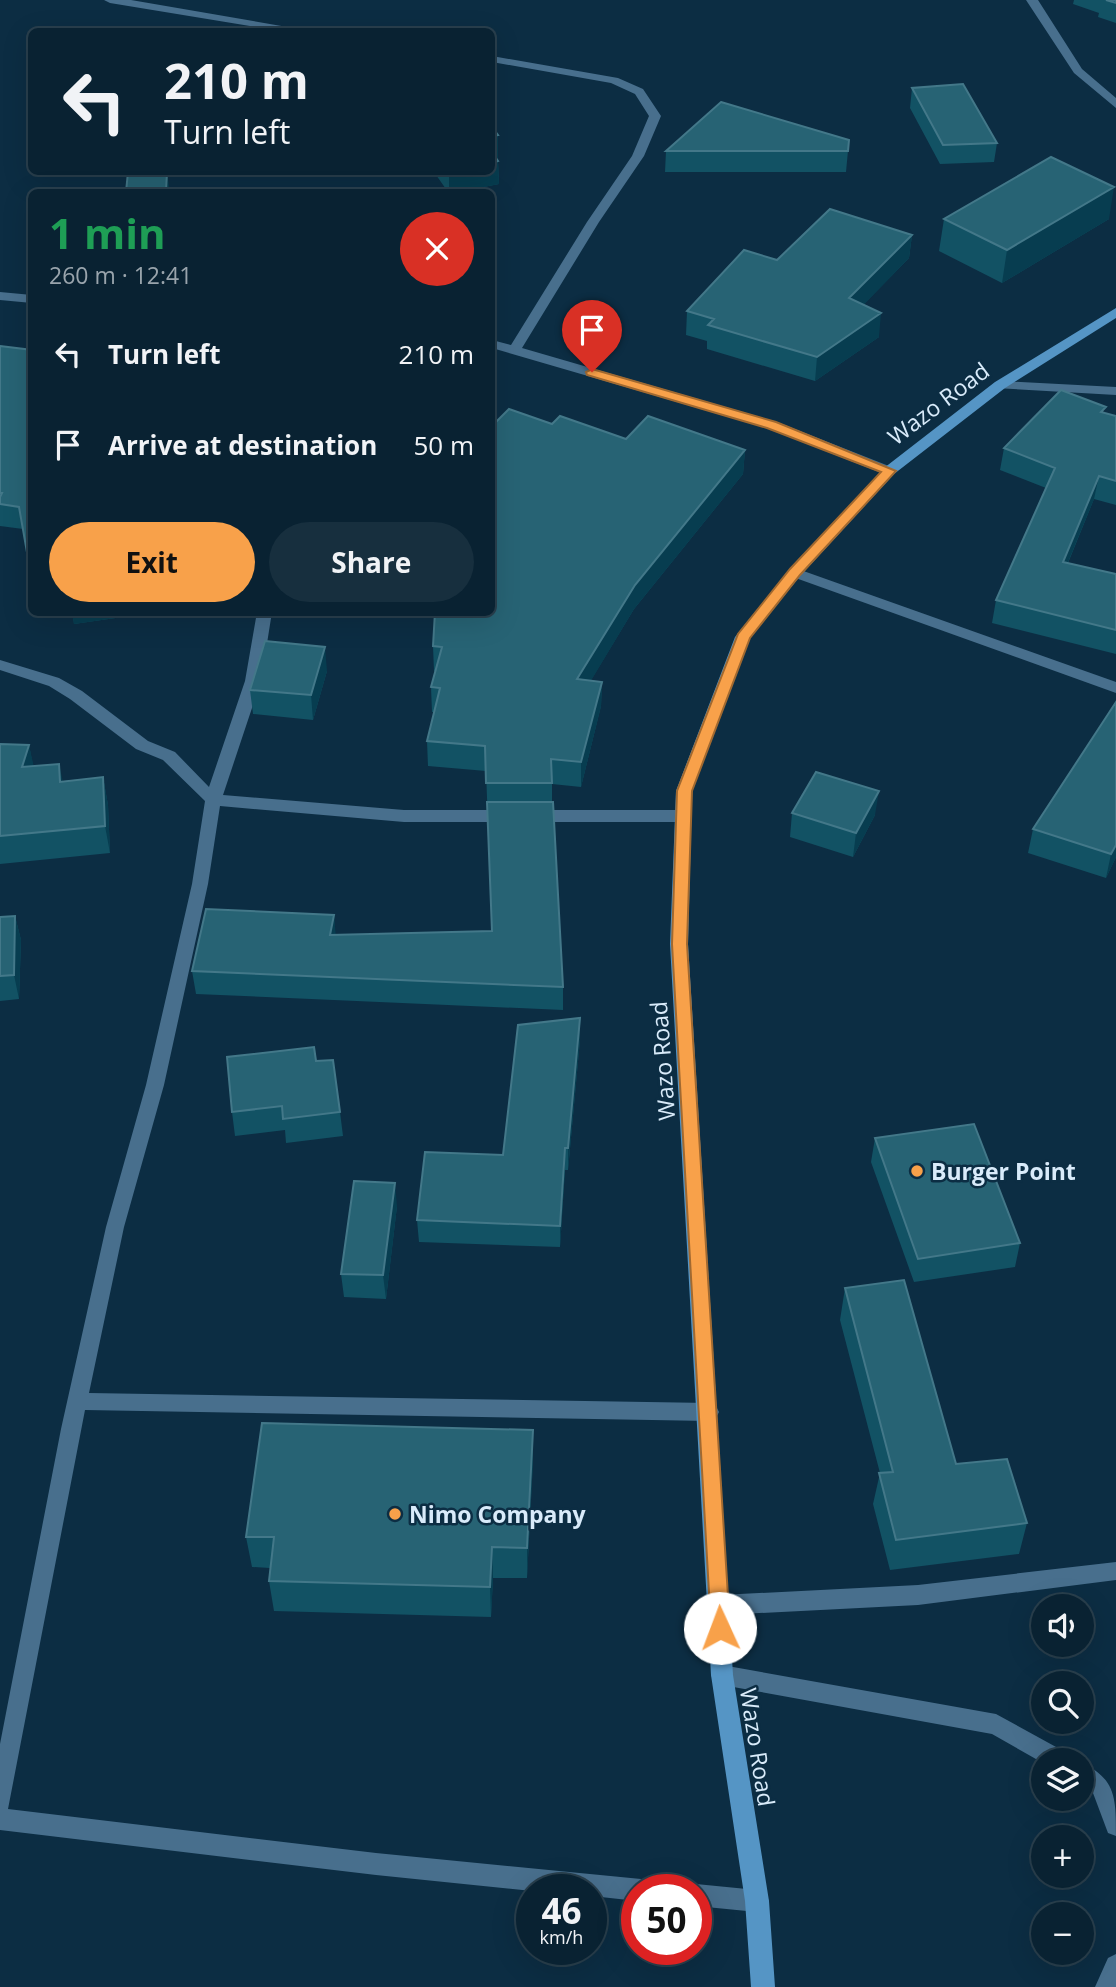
<!DOCTYPE html>
<html lang="en">
<head>
<meta charset="utf-8">
<style>
	:root { --surface:#092232; --page:#172f3e; --text:#f1f3f6; --muted:#99a4ac; --line:#293f4d; --accent:#f8a14a }
	body { margin:0; font-family:"Open Sans",sans-serif; background:var(--page); color:var(--text); height:100vh; display:flex; flex-direction:column; font-size:26px; white-space:nowrap }
	* { box-sizing:border-box; margin:0 }
	p { font-size:23px; color:var(--muted) }
	.icon { flex:none; width:38px; height:38px; fill:none; stroke:currentColor; stroke-width:2; stroke-linecap:round; stroke-linejoin:round }
	.map { position:relative; flex:1; overflow:hidden }
	.panel { position:absolute; left:28px; top:189px; width:467px; height:427px; display:flex; flex-direction:column; background:var(--surface); border-radius:10px; box-shadow:0 7px 28px #0002,0 0 0 2px var(--line) }
	.panel>* { flex:none }
	.banner { position:absolute; left:28px; top:28px; width:467px; height:147px; border-radius:10px; box-shadow:0 7px 28px #0002,0 0 0 2px var(--line); background:#092232; color:var(--text); overflow:hidden }
	.controls { position:absolute; left:1031px; top:1594px; display:grid; gap:14px }
	.controls a { display:grid; place-items:center; width:63px; height:63px; border-radius:50%; background:var(--surface); box-shadow:0 7px 28px #0002,0 0 0 2px var(--line); font-size:35px }
	.speed { position:absolute; left:516px; top:1874px; display:flex; gap:14px; font-size:35px; font-weight:700; text-align:center }
	.speed>* { display:grid; place-content:center; width:91px; height:91px; border-radius:50%; background:var(--surface); box-shadow:0 7px 28px #0002,0 0 0 2px var(--line); line-height:1 }
	.speed small { font-size:18px; font-weight:400 }
	.speed .limit { border:10px solid #d22; background:#fff; color:#111 }
	.pin { position:absolute; display:grid; place-items:center; width:60px; height:60px; color:#fff; margin:-72px -30px; border-radius:50% 50% 50% 0; rotate:-45deg; box-shadow:0 0 7px #0007 }
	.pin .icon { rotate:45deg }
	.me { position:absolute; width:77px; margin:-38px; rotate:358deg; stroke-linejoin:round; filter:drop-shadow(0 0 5px #0008) }
	.turn { display:flex; align-items:center; gap:24px; height:147px; padding:0 21px; font-size:32px }
	.turn .icon { width:91px; height:91px; stroke-width:2.5 }
	.turn b { display:block; font-size:49px; line-height:60px }
	.round { display:grid; place-items:center; flex:none; width:74px; height:74px; border-radius:37px; background:var(--page) }
	.headline { display:flex; align-items:center; justify-content:space-between; height:119px; padding:0 21px }
	h1 { font-size:42px; font-weight:700; line-height:52px; color:#1e9e55 }
	.primary-button { display:flex; gap:14px; margin-top:auto; padding:14px 21px }
	.primary-button a { flex:1; height:80px; border-radius:42px; background:var(--accent); color:#111; font-size:28px; font-weight:700; line-height:80px; text-align:center }
	.primary-button a+a { background:var(--page); color:var(--text) }
	ul { padding:0; list-style:none }
	li { display:flex; align-items:center; gap:21px; height:91px; padding:0 21px }
	li div { flex:1 }
	li b { display:block; font-size:26px }
	li em { font-style:normal }
	.map>svg:first-child { display:block }
	.lines { fill:none; stroke-linecap:round; stroke-linejoin:round }
	.service { fill:#486f8d; fill-rule:evenodd }
	.minor { fill:#486f8d; fill-rule:evenodd }
	.secondary { fill:#5595c5; fill-rule:evenodd }
	.wall { fill:#125264 }
	.shaded-wall { fill:#073d50 }
	.building { fill:#276374; stroke:#437889; stroke-width:2 }
	.route { fill:#f8a14a; stroke:#a16930; stroke-width:2 }
	.poi-dot { fill:#f8a14a; stroke:#0c2d43; stroke-width:2.5 }
	.labels { text-anchor:middle; dominant-baseline:central; stroke-width:5; stroke-linejoin:round; paint-order:stroke }
	.street-label { font-size:23px; fill:#d9ebfa; stroke:#0c2d43 }
	.poi-label { font-size:23px; font-weight:bold; fill:#d9ebfa; stroke:#0c2d43; text-anchor:start }
</style>
</head>
<body>
<div class="map">
<svg width="1116" height="1987" viewBox="0 0 1116 1987">
	<rect width="100%" height="100%" fill="#0c2d43"/>
	<g class="lines">
		<path class="service" d="M722,1665L996,1714L1067,1753L1070,1760H1043V1763L992,1734L722,1685L714,1682L711,1675L714,1668Z
			M1082,1763C1116,1779 1116,1798 1116,1836L1108,1833L1093,1793L1082,1786Z
			M1116,1954V1987H1095L1108,1958Z"/>
		<path class="minor" d="M104,0H131L316,32H286L110,3Z
			M1026,0H1038L1082,69L1116,98V108L1074,73Z
			M492,56L618,78L643,89L661,116L644,156L599,222L522,348L777,422L894,468V474H884L767,428L492,348V340L511,345L587,222L632,156L649,116L635,94L611,83L492,62Z
			M0,292L32,295V303L0,300Z
			M1000,381L1116,387V395L995,388L993,385Z
			M795,568L1116,682V693L790,576V570Z
			M257,612H272L261,681L223,795L404,810H684L692,816L684,822H404L220,806L208,884L164,1085L124,1227L89,1393L709,1403L716,1406L719,1412L716,1418L709,1421L85,1410L8,1809L376,1853L641,1879L649,1882L653,1890H637V1901L592,1896V1890L532,1891L376,1875L0,1830V1744L61,1429L106,1227L146,1085L192,884L205,801L163,760L136,749L70,699L49,686L0,670V660L59,678L82,691L148,741L175,752L209,787L245,681Z
			M1116,1562V1580L918,1605L720,1615L712,1612L709,1605L712,1598L720,1595L918,1585Z
			M696,1884L757,1890L765,1893L769,1901L765,1909L757,1912L696,1906V1890H687Z"/>
		<path class="secondary" d="M1116,308V318L1005,388L894,474L800,576L750,638L692,791L688,944L733,1675L769,1901L775,1987H751L745,1901L711,1675L670,944L676,791L735,637L790,570L884,468L995,382Z"/>
	</g>
	<path class="wall" d="M1074,0H1116V23L1098,17L1099,13L1073,4Z
		M912,88L997,143L994,162L940,164L910,108Z
		M492,127L498,158H496L498,161L499,184L458,192H448L434,172H492Z
		M849,140L846,172H665L666,151Z
		M944,219H1109L1002,283L939,251Z
		M912,235L909,258L863,305L879,337L815,381L707,349V341L686,335L687,311L777,260Z
		M0,346L32,350V575L23,529L0,526Z
		M1105,413L1116,416V505L1094,499L1068,563L1116,574V654L992,623L996,600L1046,488L1000,470L1004,448Z
		M552,424L626,439L745,450L743,474L634,609L591,680L602,682L601,706L581,787L552,784V802L563,987V1010L196,994L192,971L334,915L335,935L492,931L486,771L428,766L427,741L434,712H432L431,687L435,671H434L433,646Z
		M45,612H157L74,624L73,617L45,616Z
		M327,671L313,720L253,714L250,690Z
		M1116,702V857L1106,878L1028,853L1033,829Z
		M0,744L29,745L33,766L63,781L103,777L108,805L110,853L0,864Z
		M792,813L875,815L853,857L790,837Z
		M15,916L21,940L19,999L0,1001V917Z
		M580,1018V1040L568,1170H565L560,1247L419,1242L417,1220L503,1155Z
		M316,1061L340,1112L343,1136L286,1143L285,1130L235,1136L232,1112Z
		M875,1138L1020,1243L1015,1267L914,1282L871,1162Z
		M397,1206L386,1299L344,1297L341,1274Z
		M845,1288L956,1464L1027,1523L1019,1554L890,1570L873,1504L880,1473L840,1320Z
		M533,1461L527,1578H493L491,1617L274,1611L269,1581L270,1568L252,1567L246,1537Z"/>
	<path class="shaded-wall" d="M498,135V158L492,159V136Z
		M498,161L499,184L458,192H449V172H492V163Z
		M167,172L170,192H166Z
		M1114,187L1109,219L1002,283L1007,250Z
		M912,235L909,258L847,322L849,298Z
		M881,313L879,337L815,381L817,357Z
		M745,450L743,474L634,609L577,704V679L635,585Z
		M1099,476L1094,499L1059,584L1063,562Z
		M32,557V575L28,558Z
		M72,612H157L74,624Z
		M325,647L327,671L313,720L311,695Z
		M602,682L601,706L581,787V762Z
		M29,745L35,772L22,767Z
		M59,764L65,791L60,782Z
		M103,777L108,805L110,853L105,826Z
		M879,791L875,815L853,857L856,833Z
		M1116,845V857L1106,878L1111,854Z
		M334,915L336,938L330,935Z
		M15,916L21,940L19,999L14,975Z
		M580,1018V1040L568,1170V1148Z
		M565,1148V1170L560,1247V1226Z
		M395,1183L397,1206L386,1299L383,1275Z
		M533,1430V1461L527,1578V1548Z
		M492,1547L493,1578L491,1617L490,1587Z"/>
	<path class="building" d="M1106,0H1116V3Z
		M963,84L997,143L943,145L912,88Z
		M721,102L849,140L848,151H666Z
		M492,127L498,135L492,136Z
		M492,152L498,161L492,163Z
		M1051,157L1114,187L1007,250L944,219Z
		M128,172H167L166,192H126Z
		M830,209L912,235L849,298L881,313L817,357L708,325L714,319L687,311L744,250L777,260Z
		M0,346L32,350V557L28,558L19,507L0,504V497L2,493H0Z
		M1061,390L1106,407L1101,412L1116,416V481L1099,476L1063,562L1116,574V630L996,600L1055,468L1004,448Z
		M509,409L552,424L560,416L626,439L648,416L745,450L635,585L577,679L602,682L581,762L551,759L552,783H486L485,746L427,741L440,688L431,687L442,647L433,646L435,612H492V426Z
		M265,641L325,647L311,695L250,690Z
		M1116,702V845L1111,854L1033,829Z
		M0,744L29,745L22,767L59,764L60,782L103,777L105,826L0,836Z
		M816,772L879,791L856,833L792,813Z
		M487,802H553L563,987L192,971L206,909L334,915L330,935L492,931Z
		M15,916L14,975L0,976V917Z
		M580,1018L568,1148H565L560,1226L417,1220L425,1152L503,1155L518,1025Z
		M314,1047L316,1061L333,1060L340,1112L283,1119L282,1106L232,1112L227,1057Z
		M974,1124L1020,1243L918,1259L875,1138Z
		M354,1181L395,1183L383,1275L341,1274Z
		M904,1280L956,1464L1007,1459L1027,1523L896,1540L879,1473L893,1472L845,1288Z
		M262,1423L533,1430L527,1548L492,1547L490,1587L269,1581L274,1537H246Z"/>
	<path class="route" d="M592,369L776,422L896,471L800,575L750,638L692,791L687,944L730,1628L727,1635L720,1637L713,1635L711,1628L672,944L677,791L738,634L790,569L881,472L767,428L587,375L586,372Z"/>
	<g class="poi-dot">
		<circle cx="917" cy="1171" r="7"/>
		<circle cx="395" cy="1514" r="7"/>
	</g>
	<g class="labels">
		<g class="street-label">
			<text transform="translate(938 403) rotate(-37)">Wazo Road</text>
			<text transform="translate(662 1061) rotate(-94)">Wazo Road</text>
			<text transform="translate(758 1747) rotate(81)">Wazo Road</text>
		</g>
		<g class="poi-label">
			<text x="931" y="1171">Burger Point</text>
			<text x="409" y="1514">Nimo Company</text>
		</g>
	</g>
</svg>
<div class="controls">
<a><svg class="icon" aria-label="sound" viewBox="0 0 24 24"><path d="M4 9h4l5-4v14l-5-4H4zM17 9q2 3 0 6"/></svg></a>
<a><svg class="icon" aria-label="search" viewBox="0 0 24 24"><circle cx="10" cy="10" r="6"/><path d="M15 15l6 6"/></svg></a>
<a><svg class="icon" aria-label="layers" viewBox="0 0 24 24"><path d="M12 4l9 5-9 5-9-5zM3 14l9 5 9-5"/></svg></a>
<a>+</a>
<a>−</a>
</div>
<div class="speed"><div>46<small>km/h</small></div><div class="limit">50</div></div>
<div class="pin" style="left:592px;top:372px;background:#d93025"><svg class="icon" aria-label="arrive" viewBox="0 0 24 24"><path d="M6 21V4h12l-3 4 3 4H6"/></svg></div>
<svg class="me" style="left:720px;top:1628px" viewBox="-20 -20 40 40"><circle r="19" fill="#fff"/><path d="M0-13L10 11 0 6-10 11z" fill="#f8a14a"/></svg>
<div class="banner">
<div class="turn"><svg class="icon" aria-label="left" viewBox="0 0 24 24"><path d="M17 20v-9H6M10 6l-5 5 5 5"/></svg><div><b>210 m</b>Turn left</div></div>
</div>
<section class="panel">
<div class="headline"><div><h1>1 min</h1><p>260 m · 12:41</p></div><a class="round" style="background:#d93025;color:#fff"><svg class="icon" aria-label="close" viewBox="0 0 24 24"><path d="M6 6l12 12M18 6L6 18"/></svg></a></div>
<ul>
<li><svg class="icon" aria-label="left" viewBox="0 0 24 24"><path d="M17 20v-9H6M10 6l-5 5 5 5"/></svg><div><b>Turn left</b></div><em>210 m</em></li>
<li><svg class="icon" aria-label="arrive" viewBox="0 0 24 24"><path d="M6 21V4h12l-3 4 3 4H6"/></svg><div><b>Arrive at destination</b></div><em>50 m</em></li>
</ul>
<div class="primary-button"><a>Exit</a><a>Share</a></div>
</section>
</div>
</body>
</html>
